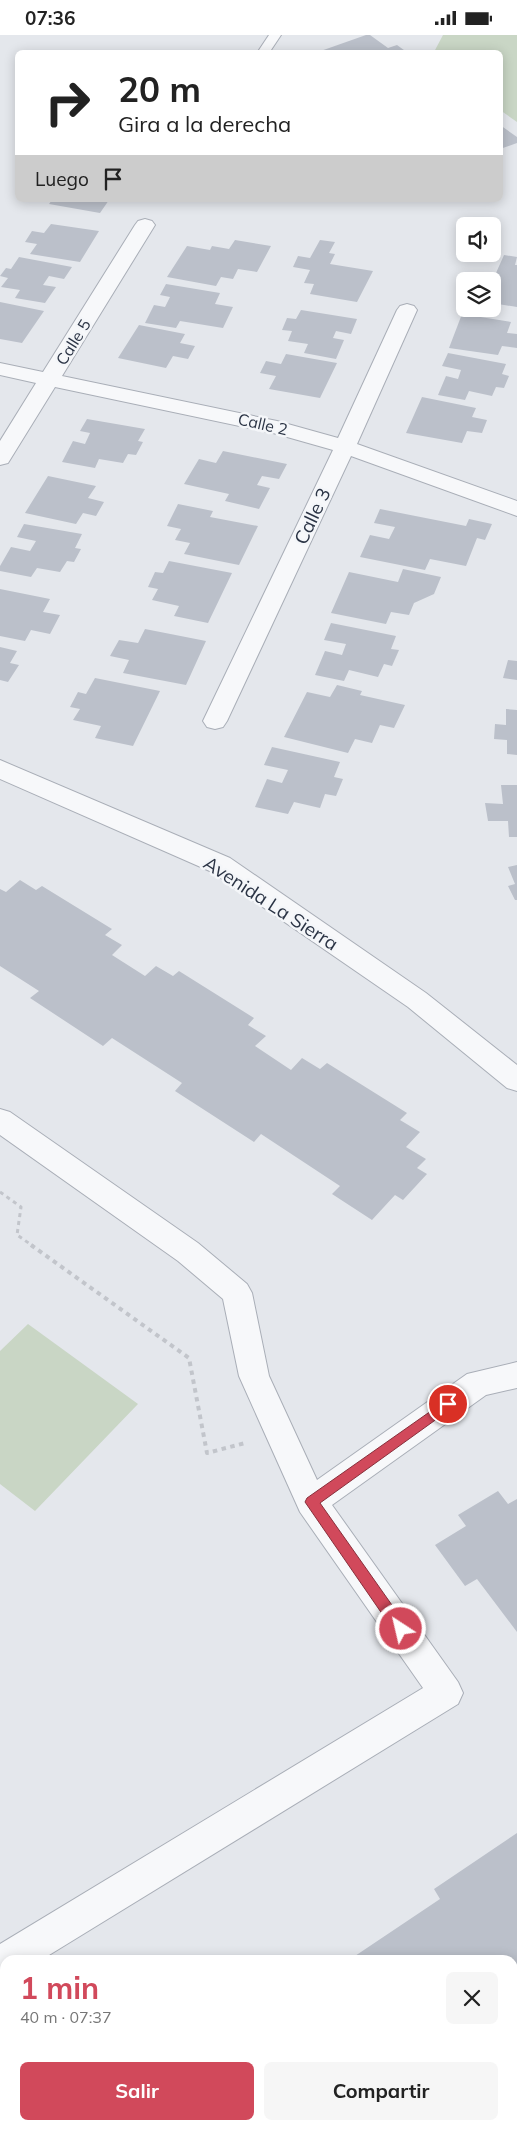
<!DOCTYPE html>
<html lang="es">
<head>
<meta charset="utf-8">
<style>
	:root { --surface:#fff; --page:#f6f6f6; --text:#222; --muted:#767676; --accent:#d1495b }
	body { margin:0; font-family:Mulish,sans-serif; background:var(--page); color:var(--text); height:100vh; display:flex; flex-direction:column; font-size:19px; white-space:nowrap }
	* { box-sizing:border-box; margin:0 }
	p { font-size:16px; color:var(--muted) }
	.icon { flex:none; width:28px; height:28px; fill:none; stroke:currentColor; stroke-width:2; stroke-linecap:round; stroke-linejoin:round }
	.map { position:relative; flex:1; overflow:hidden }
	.drawer { position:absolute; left:0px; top:1920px; width:518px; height:175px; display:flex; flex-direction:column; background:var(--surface); border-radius:15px 15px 0 0; box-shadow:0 2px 12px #0003 }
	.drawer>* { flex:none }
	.banner { position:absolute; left:15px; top:15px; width:488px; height:152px; border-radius:8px; box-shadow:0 2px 12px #0003; background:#fff; color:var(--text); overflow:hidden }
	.fabs { position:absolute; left:456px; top:182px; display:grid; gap:10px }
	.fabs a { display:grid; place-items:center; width:45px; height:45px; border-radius:8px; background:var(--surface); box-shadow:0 2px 12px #0003; font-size:25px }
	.pin { position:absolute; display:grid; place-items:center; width:42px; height:42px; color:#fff; margin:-21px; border:2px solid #fff; border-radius:50%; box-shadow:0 1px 5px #0007 }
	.me { position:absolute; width:55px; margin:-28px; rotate:325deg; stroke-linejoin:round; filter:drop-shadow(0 0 4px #0008) }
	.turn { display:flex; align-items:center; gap:18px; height:105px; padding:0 20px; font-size:22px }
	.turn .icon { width:65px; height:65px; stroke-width:2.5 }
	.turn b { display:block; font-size:35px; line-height:42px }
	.then { display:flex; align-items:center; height:48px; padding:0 20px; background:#0003; gap:10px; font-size:19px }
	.round { display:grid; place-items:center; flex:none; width:52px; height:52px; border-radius:8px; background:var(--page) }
	.overview { display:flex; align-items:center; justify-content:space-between; height:85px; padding:0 20px }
	h1 { font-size:30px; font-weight:700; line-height:38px; color:var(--accent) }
	.button { display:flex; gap:10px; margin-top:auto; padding:10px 20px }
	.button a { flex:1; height:58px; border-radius:8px; background:var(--accent); color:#fff; font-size:20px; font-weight:700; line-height:58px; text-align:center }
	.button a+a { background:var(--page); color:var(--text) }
	.status { display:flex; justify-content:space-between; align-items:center; height:35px; padding:0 25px; background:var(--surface); direction:ltr }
	.status svg { height:14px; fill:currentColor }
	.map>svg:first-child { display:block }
	.green { fill:#c9d6c5 }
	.building { fill:#bbc0ca }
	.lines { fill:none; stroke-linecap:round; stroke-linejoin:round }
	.service-casing { stroke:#a9aeb7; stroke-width:2 }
	.minor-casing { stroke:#a9aeb7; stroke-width:2 }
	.path-far1 { stroke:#c2c5cb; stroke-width:3; stroke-dasharray:4 4; stroke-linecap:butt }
	.path { stroke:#c2c5cb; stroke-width:4; stroke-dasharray:4.5 4.5; stroke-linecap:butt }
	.service { fill:#f7f8fa; fill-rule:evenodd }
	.minor { fill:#f7f8fa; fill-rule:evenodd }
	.route { fill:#d1495b; stroke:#882f3b }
	.labels { text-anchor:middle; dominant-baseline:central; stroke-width:5; stroke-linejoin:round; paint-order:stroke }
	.far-street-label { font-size:16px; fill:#2b3445; stroke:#f4f6f9 }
	.street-label { font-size:19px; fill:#2b3445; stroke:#f4f6f9 }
</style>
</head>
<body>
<div class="status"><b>07:36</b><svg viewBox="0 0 49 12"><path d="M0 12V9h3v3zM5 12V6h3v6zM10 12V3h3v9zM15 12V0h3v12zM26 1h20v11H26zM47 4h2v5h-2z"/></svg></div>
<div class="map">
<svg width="517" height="2095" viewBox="0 0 517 2095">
	<rect width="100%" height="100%" fill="#e4e7ec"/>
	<path class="green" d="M443,0H517V87L500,75V18L434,17Z
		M28,1289L138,1369L35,1476L0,1449V1316Z"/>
	<path class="building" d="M366,0H370L388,13L397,10L408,18H315Z
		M500,90L517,102V108L500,114Z
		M52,165H109L100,178L49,169Z
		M51,189L99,196L80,227L30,219L37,209L25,207L32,196L44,198Z
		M235,205L271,211L257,237L238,234L233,244L221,242L216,251L167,242L187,211L210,215L212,211L229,214Z
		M320,205L335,207L329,218L335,219L330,229L373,236L357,267L310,259L314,249L304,248L310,235L293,232L298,221L310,223Z
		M504,220L517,222L515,230H517V272L492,268V247Z
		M19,222L72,232L64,244L49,241L43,250L56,252L45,268L15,263L20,255L1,252L8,243L0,241L6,233L11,234Z
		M166,249L220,258L215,269L233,272L223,293L180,286L176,293L145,288L154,270L165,272L170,262L160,260Z
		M0,267L44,276L22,308L0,304Z
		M301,275L357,284L351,299L336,296L333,303L344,305L336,324L304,318L308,309L288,306L292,296L282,295L287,283L296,284Z
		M462,279L511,287L507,298L517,299V313L502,311L498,320L449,313Z
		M139,290L185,299L180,308L195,311L188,324L173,321L166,333L118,323Z
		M448,318L506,329L502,339L509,341L504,353L496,352L492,361L469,356L465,365L438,360L446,341L458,344L461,335L442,331Z
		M286,319L337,328L320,363L269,354L276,341L260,338L266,326L281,329Z
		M422,362L476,373L472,382L487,385L482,398L467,396L462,408L406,398Z
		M87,384L145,394L138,406L143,407L136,420L128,419L123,428L99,424L95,433L62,427L73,406L85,409L90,398L80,396Z
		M223,416L287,429L279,444L262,441L257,450L270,453L259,474L225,466L229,459L184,449L199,424L216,428Z
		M48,441L96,451L88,463L104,467L96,481L83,478L76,489L25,478Z
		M178,469L213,476L210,482L258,491L239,530L184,519L190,508L175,505L181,494L167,491Z
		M380,474L466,491L469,484L492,489L485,505L477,503L466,531L430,524L425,535L360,522L370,500L389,504L395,492L374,488Z
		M24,489L82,499L75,513L81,514L74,527L67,526L60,537L37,533L31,542L0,536V531L11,512L30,516L36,506L17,502Z
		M169,526L232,538L208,588L174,581L179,571L152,565L158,554L148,552L155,537L163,538Z
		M403,534L441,542L434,559L414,568L409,580L391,577L386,589L331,578L349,537L398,547Z
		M0,554L50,564L43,577L60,580L50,599L31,595L25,606L0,601Z
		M331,588L396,601L391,614L399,615L392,631L384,629L378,642L349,635L344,646L315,640L325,616L342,620L346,609L324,605Z
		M145,594L206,606L186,650L123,638L129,625L110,621L119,605L138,608Z
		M0,612L17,616L10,628L19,630L8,647L0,645Z
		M508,625L517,626V645L503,643Z
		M95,643L160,656L133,711L95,703L101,691L73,685L80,674L70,672L78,657L86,659Z
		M337,650L362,656L360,660L405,670L394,693L380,690L372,708L355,704L348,718L284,702L307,657L330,662Z
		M506,674L517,675V720L507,719V705L494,704L495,689L506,690Z
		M272,712L340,727L334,742L343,744L336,761L325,759L320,773L294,767L288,779L255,772L267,744L282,748L288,735L264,730Z
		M501,750H517V802H509L508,786H488L485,768L503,769Z
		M517,830V865H515L508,851L515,849L508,832Z
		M20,845L36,855L42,851L112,894L105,900L122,910L112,920L145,941L156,931L173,941L179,936L254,983L248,990L266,1001L255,1011L291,1035L302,1023L320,1034L327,1028L407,1078L400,1085L420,1097L406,1112L426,1124L417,1133L427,1139L403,1165L395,1160L372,1185L332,1159L340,1151L261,1099L254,1107L175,1056L182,1048L112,1003L103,1011L30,963L39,956L0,931V854L6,857Z
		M498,1456L508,1469L517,1464V1597L477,1544L465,1551L435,1510L466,1491L458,1480Z
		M517,1798V1995L512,1998V1925H349L440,1864L434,1854Z
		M67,2090H321L324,2095H60Z"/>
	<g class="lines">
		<defs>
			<path id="service" d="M269,0H281L269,18H257Z"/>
			<path id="minor" d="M145,184L152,186L155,190L62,341L277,386L338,403L397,275L400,271L407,269L414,271L417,275L357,409L517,466V481L351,421L227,686L223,692L215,694L207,692L203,686L333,415L273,398L55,352L8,428L0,430V406L36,348L0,340V328L43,337L135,190L138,186Z
				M0,725L230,823L426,958L517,1030V1056L507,1053L408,972L212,837L0,744Z
				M0,1074L10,1077L198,1208L247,1249L252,1258L269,1341L317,1445L467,1339L517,1327V1353L486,1360L332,1470L458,1647L463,1658L458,1669L41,1925H5V1942L0,1940V1909L423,1653L300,1477L239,1341L223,1264L178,1226L0,1100Z"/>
		</defs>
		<use href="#service" class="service-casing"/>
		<use href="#minor" class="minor-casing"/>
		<path class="path-far1" d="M0,1157L21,1172L17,1200L33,1211"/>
		<path class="path" d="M31,1210L189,1323L207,1418L245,1408"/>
		<use href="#service" class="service"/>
		<use href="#minor" class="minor"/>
	</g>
	<path class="route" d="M448,1364L452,1365L454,1369L452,1373L320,1468L406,1590L408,1594L406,1599L401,1600L396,1599L305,1467L307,1463Z"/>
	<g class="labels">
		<g class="far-street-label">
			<text transform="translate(73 307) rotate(-58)">Calle 5</text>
			<text transform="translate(263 389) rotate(13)">Calle 2</text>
		</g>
		<g class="street-label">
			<text transform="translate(312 481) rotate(-65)">Calle 3</text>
			<text transform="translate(271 868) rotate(33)">Avenida La Sierra</text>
		</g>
	</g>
</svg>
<div class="fabs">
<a><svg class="icon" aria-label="sound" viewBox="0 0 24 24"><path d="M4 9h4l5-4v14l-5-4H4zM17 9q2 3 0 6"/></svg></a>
<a><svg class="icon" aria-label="layers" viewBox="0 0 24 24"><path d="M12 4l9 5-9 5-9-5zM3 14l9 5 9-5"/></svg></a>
</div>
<div class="pin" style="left:448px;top:1369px;background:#d93025"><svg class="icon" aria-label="arrive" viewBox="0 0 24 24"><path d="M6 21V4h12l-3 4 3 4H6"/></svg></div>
<svg class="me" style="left:401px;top:1594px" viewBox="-20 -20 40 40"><circle r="17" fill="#d1495b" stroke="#fff" stroke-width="3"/><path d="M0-11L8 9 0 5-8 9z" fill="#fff"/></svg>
<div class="banner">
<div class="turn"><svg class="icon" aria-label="right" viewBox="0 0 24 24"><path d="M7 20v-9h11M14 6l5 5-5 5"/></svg><div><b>20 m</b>Gira a la derecha</div></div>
<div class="then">Luego<svg class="icon" aria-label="arrive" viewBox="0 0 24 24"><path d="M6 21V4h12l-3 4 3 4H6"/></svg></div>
</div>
<section class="drawer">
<div class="overview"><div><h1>1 min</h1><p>40 m · 07:37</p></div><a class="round"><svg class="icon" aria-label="close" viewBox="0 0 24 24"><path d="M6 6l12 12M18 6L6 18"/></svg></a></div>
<div class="button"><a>Salir</a><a>Compartir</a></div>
</section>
</div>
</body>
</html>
